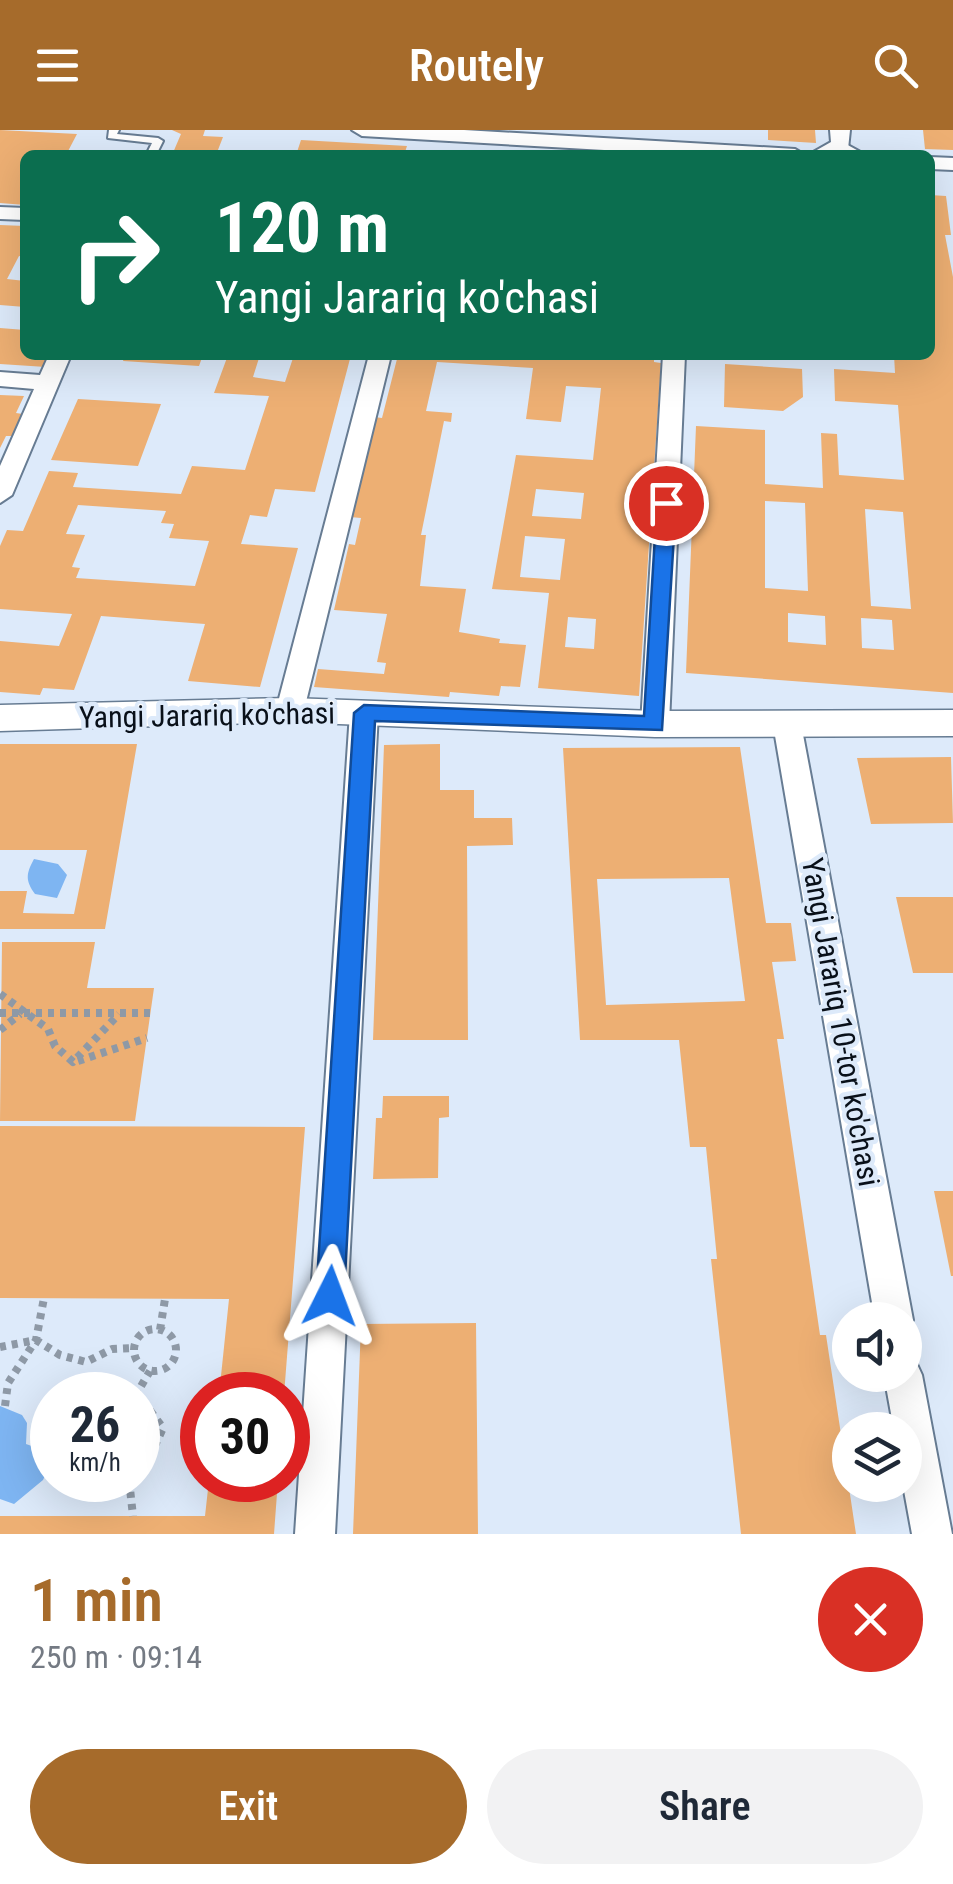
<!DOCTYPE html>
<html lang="en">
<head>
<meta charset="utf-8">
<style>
	:root { --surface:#fff; --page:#f2f2f3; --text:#1f2937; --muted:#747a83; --accent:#a66b2b }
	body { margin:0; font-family:"Roboto Condensed",sans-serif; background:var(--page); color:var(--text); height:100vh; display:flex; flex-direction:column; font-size:38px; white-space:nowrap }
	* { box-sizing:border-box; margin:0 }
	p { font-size:32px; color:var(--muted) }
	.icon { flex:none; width:55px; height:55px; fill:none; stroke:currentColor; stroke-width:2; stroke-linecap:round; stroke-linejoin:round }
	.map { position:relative; height:1404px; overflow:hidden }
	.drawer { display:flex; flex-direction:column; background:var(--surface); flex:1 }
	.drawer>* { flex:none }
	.top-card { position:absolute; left:20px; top:20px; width:915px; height:210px; border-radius:15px; box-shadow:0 10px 40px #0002; background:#0b6e4f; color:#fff; overflow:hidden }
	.controls { position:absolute; left:832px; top:1172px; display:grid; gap:20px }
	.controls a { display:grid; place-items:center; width:90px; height:90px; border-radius:50%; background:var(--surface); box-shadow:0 10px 40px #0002; font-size:50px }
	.speed { position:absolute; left:30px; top:1242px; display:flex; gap:20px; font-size:50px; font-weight:700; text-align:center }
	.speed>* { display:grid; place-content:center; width:130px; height:130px; border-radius:50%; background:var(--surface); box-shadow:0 10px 40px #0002; line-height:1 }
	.speed small { font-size:25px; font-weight:400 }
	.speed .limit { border:15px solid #d22; background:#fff; color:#111 }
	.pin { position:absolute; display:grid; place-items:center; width:85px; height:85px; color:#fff; margin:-42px; border:5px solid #fff; border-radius:50%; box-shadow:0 2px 10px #0007 }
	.me { position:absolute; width:110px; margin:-55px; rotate:3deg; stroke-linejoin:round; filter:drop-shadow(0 0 8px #0008) }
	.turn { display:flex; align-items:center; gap:35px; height:210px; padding:0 30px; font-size:45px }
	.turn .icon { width:130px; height:130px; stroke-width:2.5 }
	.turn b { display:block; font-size:70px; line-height:85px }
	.round { display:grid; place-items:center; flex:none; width:105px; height:105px; border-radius:52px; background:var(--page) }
	.overview { display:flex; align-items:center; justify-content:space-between; height:170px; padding:0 30px }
	h1 { font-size:60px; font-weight:600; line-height:75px; color:var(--accent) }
	.cta { display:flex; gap:20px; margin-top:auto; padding:20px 30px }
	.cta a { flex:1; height:115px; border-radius:60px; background:var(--accent); color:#fff; font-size:40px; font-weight:600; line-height:115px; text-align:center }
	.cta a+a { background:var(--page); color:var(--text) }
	header { display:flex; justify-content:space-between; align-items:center; height:130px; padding:0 30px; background:var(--accent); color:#fff; font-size:45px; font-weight:600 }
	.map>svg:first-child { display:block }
	.water { fill:#7eb5f2 }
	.building { fill:#edaf73; fill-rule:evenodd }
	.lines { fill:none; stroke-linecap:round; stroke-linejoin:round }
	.service-casing { stroke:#677c93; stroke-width:4 }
	.minor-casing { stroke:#677c93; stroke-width:4 }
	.tertiary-casing { stroke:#677c93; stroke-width:3 }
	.path { stroke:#8e99a6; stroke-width:8; stroke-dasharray:6 6; stroke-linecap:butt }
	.service { fill:#fff; fill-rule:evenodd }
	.minor { fill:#fff; fill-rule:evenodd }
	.tertiary { fill:#fff; fill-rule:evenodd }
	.route { fill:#1a73e8; stroke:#114b97; stroke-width:2.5 }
	.labels { text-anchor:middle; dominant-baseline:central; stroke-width:9; stroke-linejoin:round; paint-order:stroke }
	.street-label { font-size:30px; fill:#091019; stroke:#ddeafa }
</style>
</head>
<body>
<header><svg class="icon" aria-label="menu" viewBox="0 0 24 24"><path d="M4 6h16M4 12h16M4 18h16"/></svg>Routely<svg class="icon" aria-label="search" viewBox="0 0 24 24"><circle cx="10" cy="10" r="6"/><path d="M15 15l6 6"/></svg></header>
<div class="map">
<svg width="953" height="1404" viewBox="0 0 953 1404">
	<rect width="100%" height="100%" fill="#ddeafa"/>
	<path class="water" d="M34,729L58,734L67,745L57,768L35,764C25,750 26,744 34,729Z
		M0,1276L22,1285L27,1293L26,1314L43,1320L49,1337L43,1350L14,1374L0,1369Z"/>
	<path class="building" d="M0,0L77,4L66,25H25V75L0,73Z
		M172,0H205L203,6L223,7L216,25H172L181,4Z
		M768,0H815L816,13L768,10Z
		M923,0H953V20L925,19Z
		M301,10L407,16L404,25H296Z
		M930,65L946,66L951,105H945L953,147V563L686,543L696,296L765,300V354L823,358L821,303L837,304L839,345L904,350L898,275L835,271L834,239L895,243L894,225H930ZM765,371L805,373L808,461L765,458ZM865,379L903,382L911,479L871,476ZM788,483L825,486L826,515L788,512ZM861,488L892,490L894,520L862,518Z
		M0,95L25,96V127L19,126L7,149L25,151V177L0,175Z
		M0,198L25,200V225H51L46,237L0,234Z
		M125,225H203L199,236L123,231Z
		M228,225H260L253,247L285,252L294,225H351L315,362L275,359L267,387L250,385L241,414L298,418L260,557L188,551L205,494L101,486L74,560L43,558L40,565L0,562V511L59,516L72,484L0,479V416L7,400L23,401L49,341L78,343L73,357L181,364L192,336L245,340L269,266L214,263ZM78,375L166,381L161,393L174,394L169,408L209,411L195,456L76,448L80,438L72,437L85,405L66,404Z
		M398,225H654V232L661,233L639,566L538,558L549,463L492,459L516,325L593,330L601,258L566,256L561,292L526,289L533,238L437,232L426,281L452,283L451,292L444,291L421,405H426L420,456L466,459L459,502L500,509L499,513L526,515L520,557L501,556L499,566L450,562L449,567L314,557L318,539L384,544L386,533L377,532L387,484L334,480L349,414L355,415L361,388L350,387L374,287L382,288ZM536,359L584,363L581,389L532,386ZM525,406L565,409L560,450L520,447ZM568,487L596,489L594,519L565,517Z
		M725,234L802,239L803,267L783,281L724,277Z
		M0,265L24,266L16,283L23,284L13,306H6L0,318Z
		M78,269L161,274L138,336L51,330Z
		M0,614H137L105,799H0V761H27L23,783L74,784L87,720H0Z
		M440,614V660H474V688H512L513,715L467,716L468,910H373L384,615Z
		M740,617L766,793H791L796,831L772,832L784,909H777L820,1205H826L856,1404H741L711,1129H717L706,1017H690L679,910H580L563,618ZM729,748L745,871L606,875L597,749Z
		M951,627L953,693L871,694L857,628Z
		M896,767H953V843H913Z
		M2,812H95L87,858H154L135,991H0Z
		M383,966H449V987L439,988L438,1048L373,1049L376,988H382Z
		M0,996L305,997L284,1265H219L229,1169L0,1168Z
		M934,1061H953V1146H951Z
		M476,1193L478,1404H353L361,1194Z
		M209,1350H278L274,1404H0V1386H205Z"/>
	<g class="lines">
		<defs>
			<path id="service" d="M109,0H119L117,4L158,8L163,11L156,25H146L152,13L108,8Z
				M838,13H844L866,25H853L838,17Z"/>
			<path id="minor" d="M352,0H464L795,19L805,25H692L362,6Z
				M830,0H850L848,19L835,25H808L831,12Z
				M930,27L953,28V40L930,39Z
				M0,77L25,78V90L0,89Z
				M49,225H71L12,365L0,373V336L34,259L0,256V242L40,245Z
				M369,225H391L304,580L300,587H280L276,580Z
				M663,225H685L669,594L665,601H645L641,594Z
				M364,573L374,576L378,583L335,1404H295L350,583L354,576Z
				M787,584L797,587L801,594L913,1190L905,1203V1190H875L773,594L777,587Z
				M905,1228L916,1232L922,1245L952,1404H912L903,1355L905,1300H894L884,1245H905Z"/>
			<path id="tertiary" d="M290,568L655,581L953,580V606L655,607L290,592L0,601V575Z"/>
		</defs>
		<use href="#service" class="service-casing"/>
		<use href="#minor" class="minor-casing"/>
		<use href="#tertiary" class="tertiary-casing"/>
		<path class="path" d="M0,864L48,899L55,916L73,932L119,884
			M0,883H151
			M0,900L20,884
			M78,931L147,908
			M134 1220a21 21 0 1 1 42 0a21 21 0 1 1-42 0Z
			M160,1200L165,1169
			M0,1217L36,1210L60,1225L86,1232L112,1219L133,1218
			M5,1276L8,1253L36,1210L44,1168
			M138,1333L152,1322L163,1298L137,1263L150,1241
			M129,1350L133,1386"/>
		<use href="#service" class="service"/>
		<use href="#minor" class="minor"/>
		<use href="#tertiary" class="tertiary"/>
	</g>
	<path class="route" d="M666,367L676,373L662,600L375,591L344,1166L340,1175L330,1179L320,1175L316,1166L354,583L364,575L644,586L657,373Z"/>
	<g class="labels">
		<g class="street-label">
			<text transform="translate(207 585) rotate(-1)">Yangi Jarariq ko'chasi</text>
			<text transform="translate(841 892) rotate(80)">Yangi Jarariq 10-tor ko'chasi</text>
		</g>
	</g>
</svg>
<div class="controls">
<a><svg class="icon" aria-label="sound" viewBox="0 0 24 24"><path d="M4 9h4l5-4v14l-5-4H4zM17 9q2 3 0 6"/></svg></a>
<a><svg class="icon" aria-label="layers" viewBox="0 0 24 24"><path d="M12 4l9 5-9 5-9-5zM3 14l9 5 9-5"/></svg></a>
</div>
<div class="speed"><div>26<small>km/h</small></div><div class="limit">30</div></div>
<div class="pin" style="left:666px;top:373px;background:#d93025"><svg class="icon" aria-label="arrive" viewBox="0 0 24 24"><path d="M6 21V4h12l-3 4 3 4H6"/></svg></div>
<svg class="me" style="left:330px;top:1166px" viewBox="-20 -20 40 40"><path d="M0-17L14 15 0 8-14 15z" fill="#1a73e8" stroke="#fff" stroke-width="4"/></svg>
<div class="top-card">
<div class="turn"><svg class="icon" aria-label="right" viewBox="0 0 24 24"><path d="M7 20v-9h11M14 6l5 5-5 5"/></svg><div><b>120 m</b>Yangi Jarariq ko'chasi</div></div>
</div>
</div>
<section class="drawer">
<div class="overview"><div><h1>1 min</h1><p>250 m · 09:14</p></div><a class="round" style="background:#d93025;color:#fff"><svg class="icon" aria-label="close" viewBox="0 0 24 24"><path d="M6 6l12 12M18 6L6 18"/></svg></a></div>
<div class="cta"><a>Exit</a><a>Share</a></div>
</section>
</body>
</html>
